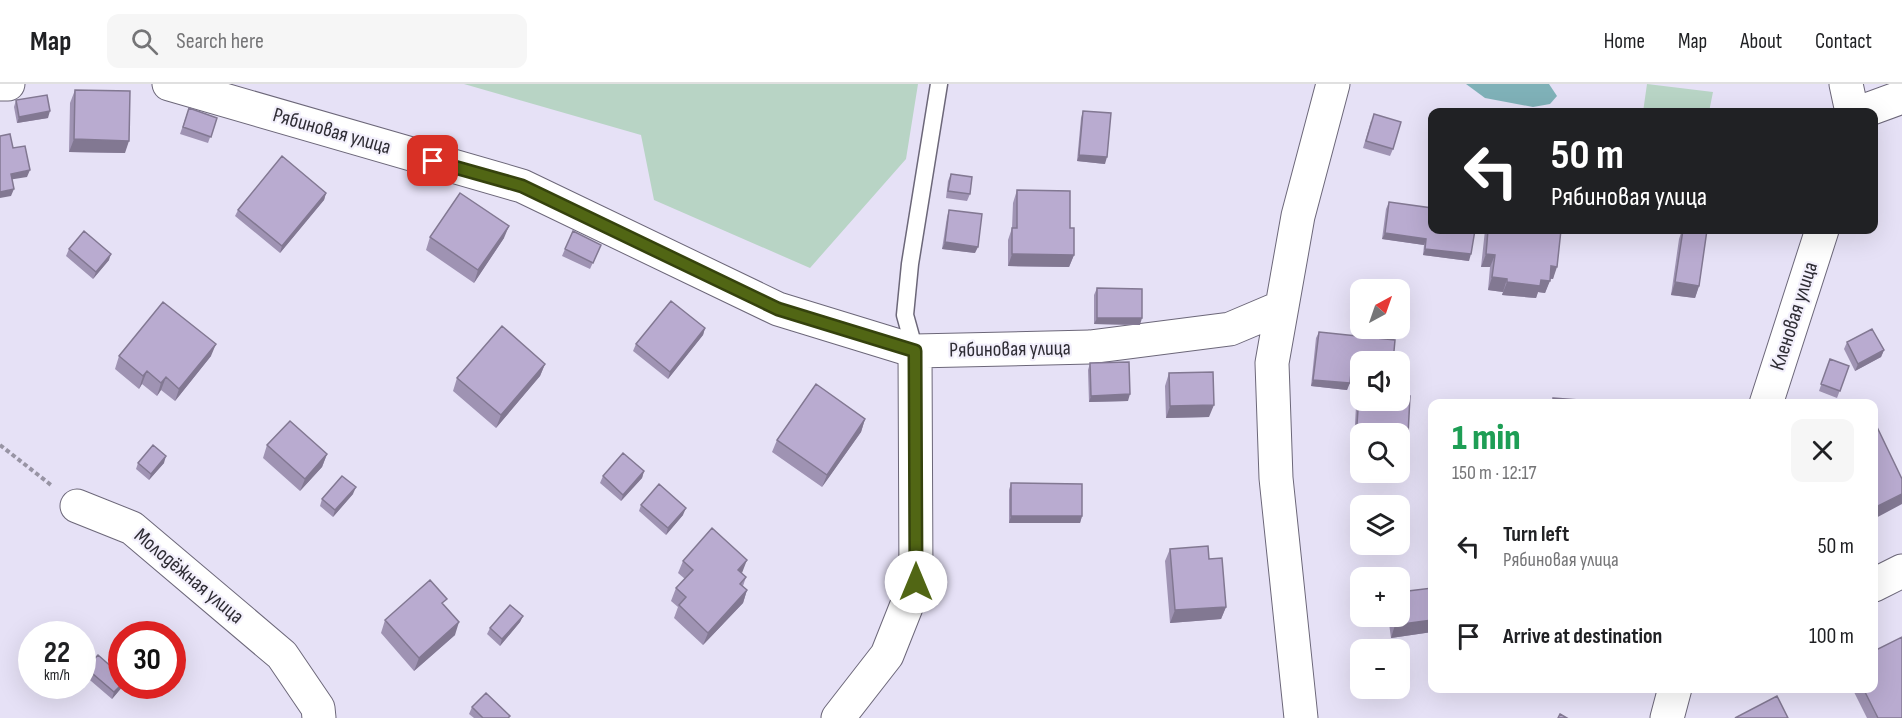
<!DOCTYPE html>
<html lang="en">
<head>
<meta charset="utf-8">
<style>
	:root { --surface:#fff; --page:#f6f6f6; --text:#202124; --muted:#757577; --line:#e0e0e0 }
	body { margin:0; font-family:"Sofia Sans Condensed",sans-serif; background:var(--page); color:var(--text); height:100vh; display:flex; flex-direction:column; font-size:22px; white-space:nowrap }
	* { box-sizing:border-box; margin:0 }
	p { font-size:20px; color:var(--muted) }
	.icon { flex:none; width:33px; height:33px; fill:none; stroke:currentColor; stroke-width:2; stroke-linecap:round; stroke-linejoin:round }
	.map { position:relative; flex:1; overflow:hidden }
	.side { position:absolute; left:1428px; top:315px; width:450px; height:294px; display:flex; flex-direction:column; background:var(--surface); border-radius:12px; box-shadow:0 6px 24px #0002 }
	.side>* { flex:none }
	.hud { position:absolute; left:1428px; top:24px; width:450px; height:126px; border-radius:12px; box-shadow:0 6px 24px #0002; background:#202124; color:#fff; overflow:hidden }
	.needle { width:39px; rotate:40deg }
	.tools { position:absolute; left:1350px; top:195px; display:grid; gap:12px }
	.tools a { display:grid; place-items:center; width:60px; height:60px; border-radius:12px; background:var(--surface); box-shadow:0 6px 24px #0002; font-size:30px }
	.speed { position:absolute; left:18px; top:537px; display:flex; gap:12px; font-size:30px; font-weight:700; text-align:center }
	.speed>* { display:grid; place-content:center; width:78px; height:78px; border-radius:50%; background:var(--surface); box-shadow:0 6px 24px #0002; line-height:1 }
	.speed small { font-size:15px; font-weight:400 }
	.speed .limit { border:9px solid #d22; background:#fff; color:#111 }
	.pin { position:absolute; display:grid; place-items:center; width:51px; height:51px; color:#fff; margin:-26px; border-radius:12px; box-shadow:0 3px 9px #0006 }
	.me { position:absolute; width:66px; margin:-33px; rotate:0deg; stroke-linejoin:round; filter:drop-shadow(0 0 4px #0008) }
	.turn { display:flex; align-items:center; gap:21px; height:126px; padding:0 24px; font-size:27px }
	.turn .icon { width:78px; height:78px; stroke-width:2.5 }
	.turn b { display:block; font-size:42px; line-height:51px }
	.round { display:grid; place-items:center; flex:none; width:63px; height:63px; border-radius:12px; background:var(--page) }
	.overview { display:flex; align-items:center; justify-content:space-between; height:102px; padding:0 24px }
	h1 { font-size:36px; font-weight:800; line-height:45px; color:#1e9e55 }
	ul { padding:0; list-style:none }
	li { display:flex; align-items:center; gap:18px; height:90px; padding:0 24px }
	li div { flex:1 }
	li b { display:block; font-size:22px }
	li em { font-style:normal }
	header { display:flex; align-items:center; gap:36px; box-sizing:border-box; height:84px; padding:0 30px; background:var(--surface); border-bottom:2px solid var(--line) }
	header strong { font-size:28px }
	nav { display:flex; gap:33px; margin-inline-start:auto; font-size:21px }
	.search { width:420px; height:54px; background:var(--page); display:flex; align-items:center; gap:15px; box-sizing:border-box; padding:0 21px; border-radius:12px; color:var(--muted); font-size:22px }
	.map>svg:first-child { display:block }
	.green { fill:#b8d4c5 }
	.water { fill:#7fb1b8 }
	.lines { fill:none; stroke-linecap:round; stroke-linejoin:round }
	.lane-casing { stroke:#6c6779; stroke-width:19 }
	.street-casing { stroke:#6c6779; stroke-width:35 }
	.path { stroke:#9894a4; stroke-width:4; stroke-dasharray:4.5 3; stroke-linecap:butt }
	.lane { stroke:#fff; stroke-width:16 }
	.street { stroke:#fff; stroke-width:33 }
	.wall { fill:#9f93b3 }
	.shaded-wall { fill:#827892 }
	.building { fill:#b9abd0; stroke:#827892; stroke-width:1.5 }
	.route-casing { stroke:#35420d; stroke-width:15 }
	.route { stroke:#516614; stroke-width:10 }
	.labels { text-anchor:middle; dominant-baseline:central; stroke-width:4.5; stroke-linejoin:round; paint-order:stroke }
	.street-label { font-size:21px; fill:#2f2d35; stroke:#f3f0fc }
</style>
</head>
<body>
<header>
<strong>Map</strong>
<div class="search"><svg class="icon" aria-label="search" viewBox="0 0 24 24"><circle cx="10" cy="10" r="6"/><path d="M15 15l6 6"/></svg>Search here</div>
<nav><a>Home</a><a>Map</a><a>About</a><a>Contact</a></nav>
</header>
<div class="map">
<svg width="1902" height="634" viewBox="0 0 1902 634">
	<rect width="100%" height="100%" fill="#e6e1f6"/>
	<path class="green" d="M464,0H918L906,75L810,184L654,116L641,51Z
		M1647,0L1713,8L1709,28H1643Z"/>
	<path class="water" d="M1466,0H1549L1557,12L1550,20L1533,23L1485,14Z"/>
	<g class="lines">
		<defs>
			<path id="lane" d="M915,267L905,231L910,180L939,0"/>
			<path id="street" d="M0,0H8
				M169,0L522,102L778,225L915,267L1090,263L1230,245L1282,223
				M1846,0L1852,28
				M1861,28L1902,13
				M1766,320L1822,146
				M77,422L132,444L282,571L318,624L319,634
				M1874,501L1902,487
				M838,634L887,571L916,498L915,267
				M1301,634L1276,394L1272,279L1298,132L1333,0
				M1667,634L1675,604"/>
		</defs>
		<use href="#lane" class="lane-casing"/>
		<use href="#street" class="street-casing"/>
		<path class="path" d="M0,361L51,401"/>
		<use href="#lane" class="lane"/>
		<use href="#street" class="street"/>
	</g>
	<path class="wall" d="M75,6L125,69L69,68L70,19Z
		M16,16L48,34L17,39L14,23Z
		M189,24L217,34L208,59L180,50Z
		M1083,27L1105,80L1077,77L1081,34Z
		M1371,37L1393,65L1390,72L1363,64Z
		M951,90L970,110L967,117L946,114L948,97Z
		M1017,106L1070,144L1074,171L1069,183L1008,182V156L1012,144L1013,119Z
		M326,109L324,116L280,169L235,132L238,126Z
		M1389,118L1469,177L1423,171L1424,161L1382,155L1386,125Z
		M949,126L975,169L942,165L947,133Z
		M1485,146H1561L1553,195H1550L1545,209L1538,208L1536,214L1502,211L1503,208L1488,206L1490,183H1481Z
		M1682,146H1707L1699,202L1695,214L1671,211L1679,155Z
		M430,153L504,154L474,199L426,166Z
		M601,161L590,185L562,172L565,165Z
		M69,165L109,176L93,195L66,172Z
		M1097,204L1140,241L1094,240V211Z
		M705,244L703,251L668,295L633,267L636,260Z
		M1319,248L1360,278V316L1403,312L1408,351L1405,358L1404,373L1401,380H1400V350L1360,377H1353L1357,303L1360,296L1350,295L1347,306L1311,302L1316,254Z
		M1847,258L1884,266L1881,273L1855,287L1844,265Z
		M119,272H211L175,317L161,306L157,312L142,300L139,305L115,285Z
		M1830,275L1849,282L1837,314L1819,307Z
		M1090,279L1128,317L1089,318L1088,286Z
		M545,280L540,292L496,344L453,307L457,294Z
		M1169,289L1209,333L1166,334L1165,302Z
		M865,335L861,348L822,403L772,368L777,356Z
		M267,361L327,370L322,383L300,407L263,374Z
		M138,379H164L149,396L136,385Z
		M644,387L642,394L621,417L600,399L603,392Z
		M1011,399L1082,432L1080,439H1009V406Z
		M353,410L333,433L320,422L322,415Z
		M641,421L683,431L666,451L639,427Z
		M1170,465L1209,475L1226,523L1221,535L1170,539L1165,477Z
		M683,477L742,489L746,493L743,502L747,506L743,519L703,561L674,534L678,523L671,517L676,504L685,495L678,489Z
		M1432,504V555V548L1391,554L1388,532H1400Z
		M444,521L455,551L414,587L381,549L385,536Z
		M523,532L520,538L500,562L487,550L490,544Z
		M86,584L122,602H123L112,615L84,591Z
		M1852,604H1874L1902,634H1867Z
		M472,623L510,632L509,634H474L469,630Z"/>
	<path class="shaded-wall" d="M50,27L48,34L17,39L19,33Z
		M74,55L129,57L125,69L69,68Z
		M1079,71L1107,73L1105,80L1077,77Z
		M30,86L27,93L8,96L11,90Z
		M14,105L11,112L0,114V108Z
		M326,109L324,116L280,169L282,162Z
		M509,142L504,154L474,199L478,186Z
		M1385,149L1426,155L1424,161L1382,155Z
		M945,158L978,163L975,169L942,165Z
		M1425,165L1471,170L1469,177L1423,171Z
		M111,170L109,176L93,195L96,188Z
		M1012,170L1074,171L1069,183L1008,182Z
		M1486,170L1495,171L1490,183H1481Z
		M1551,182L1557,183L1553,195L1547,194Z
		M1492,193L1507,195L1503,208L1488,206Z
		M1541,196L1550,197L1545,209L1538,208L1536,214L1502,211L1507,198Z
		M1675,198L1699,202L1695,214L1671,211Z
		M1097,234H1142L1140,241L1094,240Z
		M705,244L703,251L668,295L670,288Z
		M216,260L211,272L175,317L179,305Z
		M1884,266L1881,273L1855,287L1858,280Z
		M545,280L540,292L496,344L501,331Z
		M147,287L142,300L139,305L143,292Z
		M1351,289L1360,290V296L1348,295Z
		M166,293L161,306L157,312L161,299Z
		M1313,296L1350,299L1347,306L1311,302Z
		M1130,310L1128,317L1089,318L1091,312Z
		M1214,321L1209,333L1166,334L1170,322Z
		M865,335L861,348L822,403L827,391Z
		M327,370L322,383L300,407L305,395Z
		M1355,370H1360V377H1353Z
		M166,372L164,379L149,396L151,390Z
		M1400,373H1404L1401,380H1400Z
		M644,387L642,394L621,417L623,411Z
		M356,403L353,410L333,433L335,426Z
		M1902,410V420L1874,435V424Z
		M686,424L683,431L666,451L668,444Z
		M1011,432H1082L1080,439H1009Z
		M747,476L742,489L733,499L738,486Z
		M747,506L743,519L703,561L708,549Z
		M1226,523L1221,535L1170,539L1175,526Z
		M523,532L520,538L500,562L502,555Z
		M1432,536V548L1391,554L1395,541Z
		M459,538L455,551L414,587L419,574Z
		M122,600V602H123L112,615L114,608Z"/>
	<path class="building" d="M75,6L130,7L129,57L74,55Z
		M47,11L50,27L19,33L16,16Z
		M189,24L217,34L211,53L183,43Z
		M1600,26L1616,28H1599Z
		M1083,27L1111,29L1107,73L1079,71Z
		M1374,30L1401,38L1393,65L1366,57Z
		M10,50L13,64L25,62L30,86L11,90L14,105L0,108V52Z
		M282,72L326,109L282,162L238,126Z
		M951,90L972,93L970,110L948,107Z
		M1017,106L1070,107V144H1074V171L1012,170V144H1017Z
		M460,109L509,142L478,186L430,153Z
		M1389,118L1432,124V146H1475L1471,170L1425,165L1426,155L1385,149Z
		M949,126L982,130L978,163L945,158Z
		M1488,146H1561L1557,183L1551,182L1550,197L1541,196L1540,202L1507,198V195L1492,193L1495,171L1486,170Z
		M1683,146H1707L1699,202L1675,198Z
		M84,147L111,170L96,188L69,165Z
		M573,147L601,161L593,179L565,165Z
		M1097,204L1142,205V234H1097Z
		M671,217L705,244L670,288L636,260Z
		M163,218L216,260L179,305L166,293L161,299L147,287L143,292L119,272Z
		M502,242L545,280L501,331L457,294Z
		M1872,245L1884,266L1858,280L1847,258Z
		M1319,248L1395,256L1393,278H1360V290L1351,289L1350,299L1313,296Z
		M1830,275L1849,282L1840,307L1821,300Z
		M1129,278L1130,310L1091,312L1090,279Z
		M1213,288L1214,321L1170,322L1169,289Z
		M1360,296V316H1400V299H1403V312H1410L1408,351H1405L1404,373H1400V350H1360V370H1355Z
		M816,300L865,335L827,391L777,356Z
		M1553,314L1592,317V320H1553Z
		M290,337L327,370L305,395L267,361Z
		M1877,343L1902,395V410L1874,424V344Z
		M153,361L166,372L151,390L138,379Z
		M623,369L644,387L623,411L603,392Z
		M342,392L356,403L335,426L322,415Z
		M1011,399L1082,400V432H1011Z
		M659,400L686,424L668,444L641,421Z
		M712,444L747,476L738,486L746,493L740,500L747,506L708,549L679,521L686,513L676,504L693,486L683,477Z
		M1208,462L1209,475L1222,474L1226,523L1175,526L1170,465Z
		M430,496L447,515L442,519L459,538L419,574L385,536Z
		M1432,504V536L1395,541L1394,532H1400V508Z
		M510,521L523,532L502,555L490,544Z
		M1902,553V634H1878L1863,604H1874V567Z
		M98,571L122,592V600L114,608L86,584Z
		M486,609L510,632L508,634H483L472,623Z
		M1777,612L1788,634H1735Z
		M1560,630L1567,634H1558Z"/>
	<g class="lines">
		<defs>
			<path id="route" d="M433,77L522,102L778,225L915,267L916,498"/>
		</defs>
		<use href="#route" class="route-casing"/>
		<use href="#route" class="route"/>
	</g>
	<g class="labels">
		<g class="street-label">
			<text transform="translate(332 47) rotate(16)">Рябиновая улица</text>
			<text transform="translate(1794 232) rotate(-72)">Кленовая улица</text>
			<text transform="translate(1010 265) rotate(-1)">Рябиновая улица</text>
			<text transform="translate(189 492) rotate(40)">Молодёжная улица</text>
		</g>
	</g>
</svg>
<div class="tools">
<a><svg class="needle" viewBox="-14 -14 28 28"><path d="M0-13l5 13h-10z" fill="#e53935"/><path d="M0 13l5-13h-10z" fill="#757577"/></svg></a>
<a><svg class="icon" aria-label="sound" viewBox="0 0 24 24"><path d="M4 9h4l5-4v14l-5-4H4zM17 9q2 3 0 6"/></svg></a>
<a><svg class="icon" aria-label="search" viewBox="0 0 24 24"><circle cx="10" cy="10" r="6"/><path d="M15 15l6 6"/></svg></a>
<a><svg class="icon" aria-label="layers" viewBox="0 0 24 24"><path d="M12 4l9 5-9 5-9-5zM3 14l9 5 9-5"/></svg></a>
<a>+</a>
<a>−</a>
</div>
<div class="speed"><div>22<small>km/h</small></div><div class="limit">30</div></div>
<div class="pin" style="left:433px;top:77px;background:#d93025"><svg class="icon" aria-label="arrive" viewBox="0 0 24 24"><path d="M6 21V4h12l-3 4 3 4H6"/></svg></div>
<svg class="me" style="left:916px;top:498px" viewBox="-20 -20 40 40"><circle r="19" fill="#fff"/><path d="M0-13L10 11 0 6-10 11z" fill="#516614"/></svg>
<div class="hud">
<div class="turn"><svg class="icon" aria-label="left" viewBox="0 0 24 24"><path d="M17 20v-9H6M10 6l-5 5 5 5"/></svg><div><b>50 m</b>Рябиновая улица</div></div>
</div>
<section class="side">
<div class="overview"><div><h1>1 min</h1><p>150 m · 12:17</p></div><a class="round"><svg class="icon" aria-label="close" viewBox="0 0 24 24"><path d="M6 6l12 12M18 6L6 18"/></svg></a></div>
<ul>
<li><svg class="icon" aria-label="left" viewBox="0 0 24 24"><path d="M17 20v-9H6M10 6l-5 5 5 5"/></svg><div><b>Turn left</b><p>Рябиновая улица</p></div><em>50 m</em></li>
<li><svg class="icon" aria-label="arrive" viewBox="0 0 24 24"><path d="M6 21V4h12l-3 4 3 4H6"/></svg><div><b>Arrive at destination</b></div><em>100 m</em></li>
</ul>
</section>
</div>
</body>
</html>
